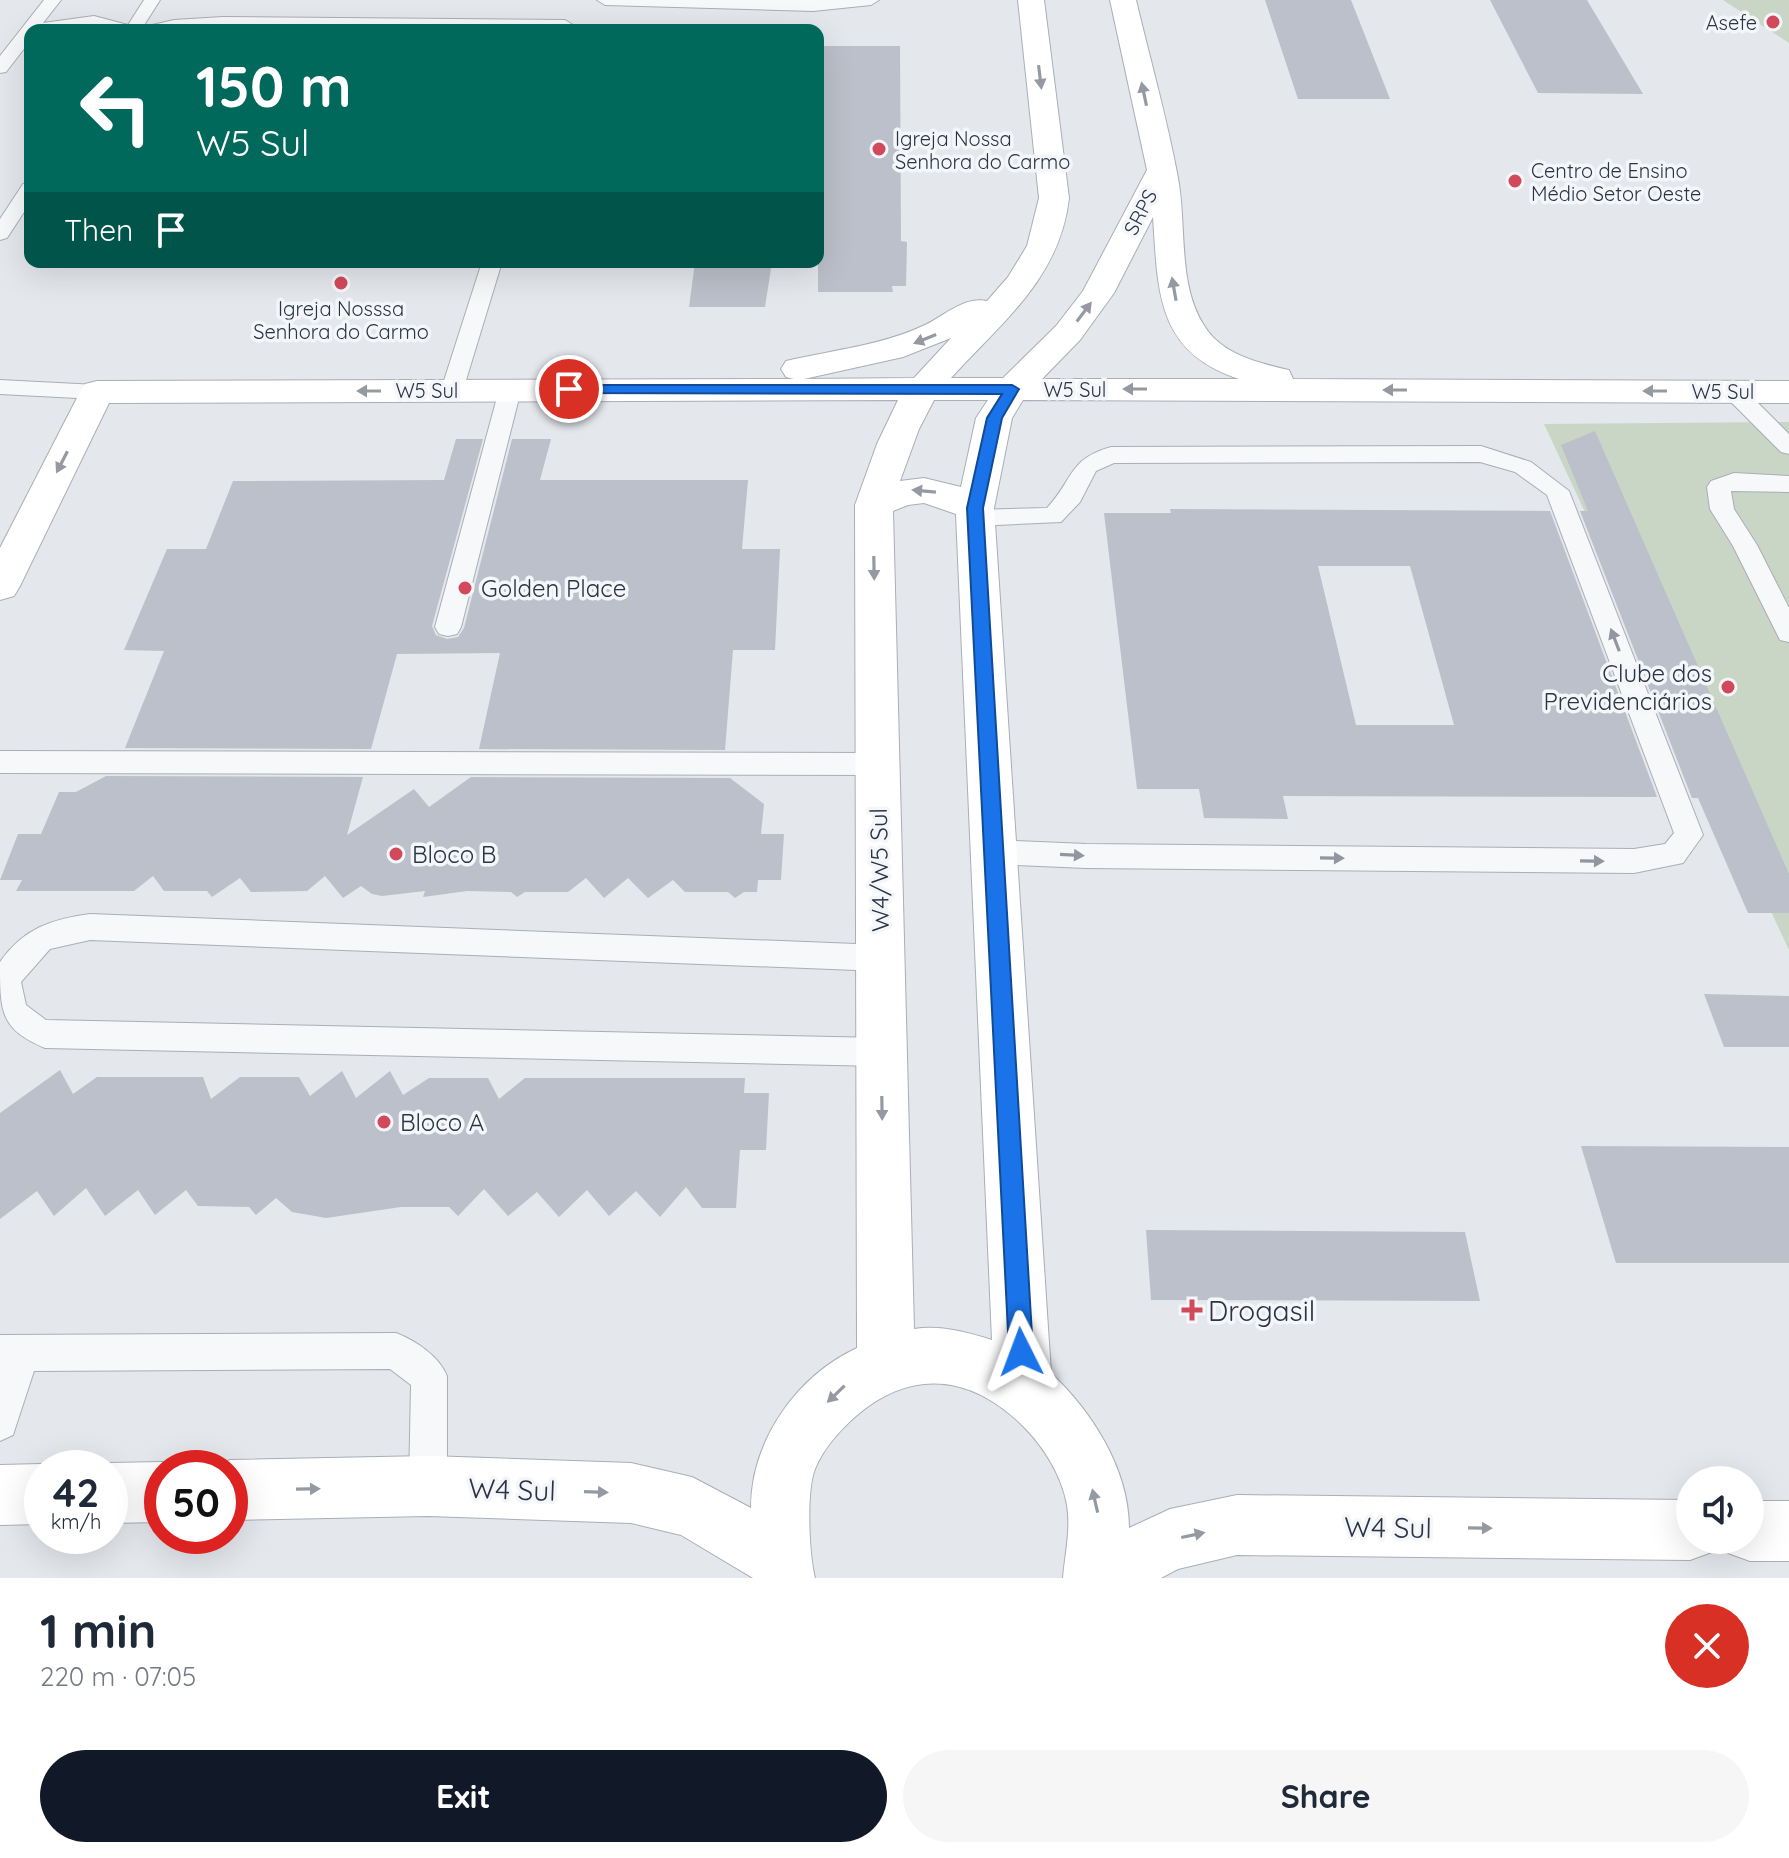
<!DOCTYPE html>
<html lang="en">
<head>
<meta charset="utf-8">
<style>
	:root { --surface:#fff; --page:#f6f6f7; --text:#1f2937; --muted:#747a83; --accent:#111827 }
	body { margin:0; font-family:Quicksand,sans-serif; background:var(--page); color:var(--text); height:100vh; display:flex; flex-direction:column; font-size:30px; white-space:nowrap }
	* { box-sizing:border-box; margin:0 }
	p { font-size:26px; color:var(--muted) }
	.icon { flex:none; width:44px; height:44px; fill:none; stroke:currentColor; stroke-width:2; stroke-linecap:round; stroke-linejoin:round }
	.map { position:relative; height:1578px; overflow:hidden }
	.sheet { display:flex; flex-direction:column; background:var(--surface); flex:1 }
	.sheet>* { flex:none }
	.hud { position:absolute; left:24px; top:24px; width:800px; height:244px; border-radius:16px; box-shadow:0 8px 32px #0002; background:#00695c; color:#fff; overflow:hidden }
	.controls { position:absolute; left:1676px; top:1466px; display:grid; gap:16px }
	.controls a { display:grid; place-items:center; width:88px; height:88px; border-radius:50%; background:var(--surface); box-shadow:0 8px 32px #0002; font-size:40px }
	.speed { position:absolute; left:24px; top:1450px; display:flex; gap:16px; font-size:40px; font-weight:700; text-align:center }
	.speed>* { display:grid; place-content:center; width:104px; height:104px; border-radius:50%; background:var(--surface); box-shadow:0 8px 32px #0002; line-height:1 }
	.speed small { font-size:20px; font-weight:400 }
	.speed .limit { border:12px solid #d22; background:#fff; color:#111 }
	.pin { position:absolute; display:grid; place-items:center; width:68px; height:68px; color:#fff; margin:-34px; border:4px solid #fff; border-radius:50%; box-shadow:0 2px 8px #0007 }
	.me { position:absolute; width:88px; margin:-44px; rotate:357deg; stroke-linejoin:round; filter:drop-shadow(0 0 6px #0008) }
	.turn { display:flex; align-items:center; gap:28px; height:168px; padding:0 40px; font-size:36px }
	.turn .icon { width:104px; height:104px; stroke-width:2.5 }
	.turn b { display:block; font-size:56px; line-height:68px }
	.then { display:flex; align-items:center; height:76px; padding:0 40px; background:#0003; gap:16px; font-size:30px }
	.round { display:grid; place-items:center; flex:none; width:84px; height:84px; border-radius:42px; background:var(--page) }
	.overview { display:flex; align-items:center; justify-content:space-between; height:136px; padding:0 40px }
	h1 { font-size:48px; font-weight:700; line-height:60px }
	.cta { display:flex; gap:16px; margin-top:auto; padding:16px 40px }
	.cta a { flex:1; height:92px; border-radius:48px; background:var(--accent); color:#fff; font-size:32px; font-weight:700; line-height:92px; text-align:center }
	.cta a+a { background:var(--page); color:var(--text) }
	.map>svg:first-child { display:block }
	.green { fill:#c9d6c5 }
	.building { fill:#bbc0ca; fill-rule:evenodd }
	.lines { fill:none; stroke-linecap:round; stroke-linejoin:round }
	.service-casing { stroke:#a9aeb7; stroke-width:2 }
	.secondary-casing { stroke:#a9aeb7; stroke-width:2 }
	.service { fill:#f7f8fa; fill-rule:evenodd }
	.secondary { fill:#fff; fill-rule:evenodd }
	.oneway { fill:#959aa2 }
	.oneway2 { fill:#9196a0 }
	.route { fill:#1a73e8; stroke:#114b97; stroke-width:2 }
	.poi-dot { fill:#d1495b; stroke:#f4f6f9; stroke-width:3 }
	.labels { text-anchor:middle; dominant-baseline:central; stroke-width:7; stroke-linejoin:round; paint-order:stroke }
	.far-poi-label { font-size:20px; fill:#2b3445; stroke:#f4f6f9; text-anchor:start }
	.far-street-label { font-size:20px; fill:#2b3445; stroke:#f4f6f9 }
	.poi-label { font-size:24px; fill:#2b3445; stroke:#f4f6f9; text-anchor:start }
	.street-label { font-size:24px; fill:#2b3445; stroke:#f4f6f9 }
	.near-poi-label { font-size:28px; fill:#2b3445; stroke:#f4f6f9; text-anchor:start }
	.near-street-label { font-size:28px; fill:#2b3445; stroke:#f4f6f9 }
</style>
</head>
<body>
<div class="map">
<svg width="1789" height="1578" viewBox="0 0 1789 1578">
	<rect width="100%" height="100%" fill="#e4e7ec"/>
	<path class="green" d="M1723,0H1789V43Z
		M1789,422V950L1544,424Z"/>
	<path class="building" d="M1265,0H1351L1390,99H1298Z
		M1490,0H1587L1643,94L1538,93Z
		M821,46H900L901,241L907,242L906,286H892L893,292H818V92Z
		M695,262H772L765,307H689Z
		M1595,431L1789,874V913H1748L1698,798H1692L1580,511H1588L1561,445Z
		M456,439H483L432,626L436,635L447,639L458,637L464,628L512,439H551L540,480H748L742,549H780L775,650H733L725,750L479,749L500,653L397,654L371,749L125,748L164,651L124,650L167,549H206L233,481L444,480Z
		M1170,509L1550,511L1657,797L1283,796L1288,819L1204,818L1199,789H1137L1104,513H1171ZM1318,566H1410L1454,725H1356Z
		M106,776L363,777L347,835L414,789L429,807L471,777L730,778L764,804L761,834H784L781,880H758L757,892H744L735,898L728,892H685L673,880L648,898L628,878L604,898L586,878L568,892H525L517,897L511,892L467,891L423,897L425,891L382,896L372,894L361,886L343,898L325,876L307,891L251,892L240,878L212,897L207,891H164L153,876L134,891H16L22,880H0L18,834H41L59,792H76Z
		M1704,994L1789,996V1047H1724Z
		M60,1070L73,1094L97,1077H203L211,1099L240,1077H299L310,1096L342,1071L356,1098L390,1071L403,1095L429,1078H488L499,1099L525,1078H745L744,1093H769L766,1150H740L736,1208H702L686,1187L660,1217L636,1191L609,1216L587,1190L559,1217L537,1192L508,1216L484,1189L458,1216L449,1207H401L326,1218L292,1212L276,1198L256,1215L249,1207L198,1206L186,1190L155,1215L138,1190L105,1216L86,1188L54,1216L37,1191L0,1219V1113Z
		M1581,1146L1789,1147V1263H1616Z
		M1146,1230L1465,1232L1480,1301L1151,1300Z"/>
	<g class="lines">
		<defs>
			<path id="service" d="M44,0H61L43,23L94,16L128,25L144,0H160L141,30L83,26L30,30V41L6,72L0,73V56Z
				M597,0H879L871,5L813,11L605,5Z
				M223,17L565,20L573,25L565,30L223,27L146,30L148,26L174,20Z
				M30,182V203L7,238L0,240V219L23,184Z
				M482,262H502L463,390L460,395H444L441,390Z
				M0,380L97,385L105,387L108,392L105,397L97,399L0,394Z
				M510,383L518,385L521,390L461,627L457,634L448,636L439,634L435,627L499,390L502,385Z
				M1733,384L1741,386L1789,434V454L1781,452L1725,396L1722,391L1725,386Z
				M1481,446L1531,462L1569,491L1703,835L1683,863L1634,873L1086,868L994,864L984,860L980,852L984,844L994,840L1086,844L1634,849L1665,844L1674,833L1547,495L1515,472L1480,462L1114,463L1096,471L1080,502L1061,522L976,526L967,524L964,518L967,512L976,510L1047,508C1074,479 1068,459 1111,447Z
				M1734,473L1789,476V492L1731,491L1734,509L1757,545L1789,608V642L1780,640L1733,546L1710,509L1707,487L1711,481Z
				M0,751L877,753L887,756L891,764L887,772L877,775L0,773Z
				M90,914L881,945L892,949L896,958L892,967L881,971L90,940L50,949L21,982L26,1005L46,1020L881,1038L892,1042L897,1052L892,1062L881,1066L45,1048C0,1029 0,1012 0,962C23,929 51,919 90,914Z
				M396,1333C416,1341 439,1356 447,1376V1486L441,1499L428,1505L415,1499L409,1486L411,1385L390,1369L34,1371L13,1435L0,1441V1335Z"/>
			<path id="secondary" d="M1018,0H1044L1069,198C1060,278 1002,322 951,378H1003L1056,326L1083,291L1147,170L1110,0H1136C1150,59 1167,118 1178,178C1187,225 1177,286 1205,327C1223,355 1259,363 1289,370L1293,379L1789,381V403L1023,400L1012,418L994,508L1051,1373C1092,1412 1129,1469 1129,1528L1170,1509L1237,1495L1690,1500V1540H1716L1712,1552L1690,1560L1237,1555L1178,1569L1161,1578H1063C1065,1554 1071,1530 1067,1505C1062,1476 1044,1447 1023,1426C971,1375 912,1368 856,1416C840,1430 823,1449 815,1469C806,1492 809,1554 815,1578H753L681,1535L631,1523L428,1516L230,1520V1468H211L230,1460L428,1456L631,1463L692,1477L751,1508C751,1440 797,1376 857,1348L855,505L877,444L898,400L109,403L20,586L14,596L0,600V548L80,392L85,384L97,381L794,379L786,377L781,369L786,361C833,350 880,346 925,325C944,316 964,296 987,301L1008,277L1027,246L1039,198ZM1153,217C1158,291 1156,352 1239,379H1042L1080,340L1114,293ZM951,338L914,378L804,379L903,357ZM934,400H988L976,418L961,487L924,478L900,481L919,429ZM924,503L956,514L992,1340C966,1332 941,1325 914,1329L893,511L908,505Z
				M162,1462L177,1468H162V1522L110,1523V1468H98L110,1463Z
				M42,1464L52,1468H42V1524L0,1525V1465Z
				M1750,1501H1789V1561H1750L1728,1553L1723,1540H1750Z"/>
		</defs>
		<use href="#service" class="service-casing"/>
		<use href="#secondary" class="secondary-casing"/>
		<use href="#service" class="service"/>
		<use href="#secondary" class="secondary"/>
	</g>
	<defs><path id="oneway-solid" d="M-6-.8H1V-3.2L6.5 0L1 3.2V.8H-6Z" transform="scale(2)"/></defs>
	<g class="oneway">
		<use href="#oneway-solid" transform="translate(1040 77) rotate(83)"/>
		<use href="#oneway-solid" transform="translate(1144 94) rotate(-102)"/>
		<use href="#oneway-solid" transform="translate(1174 289) rotate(-100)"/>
		<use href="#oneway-solid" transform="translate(1084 312) rotate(-53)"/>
		<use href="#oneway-solid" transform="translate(925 339) rotate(158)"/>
		<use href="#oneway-solid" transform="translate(1135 389) rotate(-180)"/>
		<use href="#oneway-solid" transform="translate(1395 390) rotate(-180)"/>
		<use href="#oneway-solid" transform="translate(369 391) rotate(180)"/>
		<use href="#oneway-solid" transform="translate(1655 391) rotate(-180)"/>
		<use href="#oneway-solid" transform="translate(62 462) rotate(117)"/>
		<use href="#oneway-solid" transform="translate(924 491) rotate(-175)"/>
		<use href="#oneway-solid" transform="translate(874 568) rotate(89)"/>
		<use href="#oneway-solid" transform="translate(882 1108) rotate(89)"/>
		<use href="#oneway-solid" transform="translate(836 1394) rotate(136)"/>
		<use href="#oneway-solid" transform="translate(308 1489) rotate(-1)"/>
		<use href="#oneway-solid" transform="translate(596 1492) rotate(2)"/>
		<use href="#oneway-solid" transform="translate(1095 1501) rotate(-103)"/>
		<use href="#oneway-solid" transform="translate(1480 1528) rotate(1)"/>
		<use href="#oneway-solid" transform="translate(1193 1535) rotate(-12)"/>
	</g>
	<g class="oneway2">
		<use href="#oneway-solid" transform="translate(1615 640) rotate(-111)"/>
		<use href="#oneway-solid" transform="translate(1072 855) rotate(3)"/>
		<use href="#oneway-solid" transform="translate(1332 858) rotate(1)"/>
		<use href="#oneway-solid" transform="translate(1592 861) rotate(1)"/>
	</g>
	<path class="route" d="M569,385H1012L1019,389L1002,418L983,508L1033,1352L1030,1360L1021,1364L1013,1360L1009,1352L967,508L987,418L1002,394L563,393L561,389Z"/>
	<g class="poi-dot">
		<circle cx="1773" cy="22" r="8"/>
		<circle cx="879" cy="149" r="8"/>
		<circle cx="1515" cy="181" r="8"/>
		<circle cx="341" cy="283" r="8"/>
		<circle cx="465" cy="588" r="8"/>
		<circle cx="1728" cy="687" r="8"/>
		<circle cx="396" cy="854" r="8"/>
		<circle cx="384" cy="1122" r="8"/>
		<path d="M1188 1298h8v8h8v8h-8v8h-8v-8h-8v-8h8z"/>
	</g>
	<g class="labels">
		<g class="far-poi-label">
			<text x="1757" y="22" text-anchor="end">Asefe</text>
			<text x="895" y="138">Igreja Nossa<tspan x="895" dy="23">Senhora do Carmo</tspan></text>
			<text x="1531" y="170">Centro de Ensino<tspan x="1531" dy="23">Médio Setor Oeste</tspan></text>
			<text x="341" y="308" text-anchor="middle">Igreja Nosssa<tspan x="341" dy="23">Senhora do Carmo</tspan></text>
		</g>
		<g class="far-street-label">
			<text transform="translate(1140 212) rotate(-62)">SRPS</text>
			<text x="1075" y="389">W5 Sul</text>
			<text x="427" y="390">W5 Sul</text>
			<text x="1723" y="391">W5 Sul</text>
		</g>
		<g class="poi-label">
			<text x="481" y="588">Golden Place</text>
			<text x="1712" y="673" text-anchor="end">Clube dos<tspan x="1712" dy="28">Previdenciários</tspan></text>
			<text x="412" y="854">Bloco B</text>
			<text x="400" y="1122">Bloco A</text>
		</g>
		<g class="street-label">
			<text transform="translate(879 870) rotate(-91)">W4/W5 Sul</text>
		</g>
		<g class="near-poi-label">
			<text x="1208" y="1310">Drogasil</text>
		</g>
		<g class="near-street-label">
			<text transform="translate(512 1489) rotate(2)">W4 Sul</text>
			<text transform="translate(1388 1527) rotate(1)">W4 Sul</text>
		</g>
	</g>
</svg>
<div class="controls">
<a><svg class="icon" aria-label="sound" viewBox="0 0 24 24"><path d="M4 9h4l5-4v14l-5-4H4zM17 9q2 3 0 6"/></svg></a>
</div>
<div class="speed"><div>42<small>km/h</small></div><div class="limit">50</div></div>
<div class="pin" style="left:569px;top:389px;background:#d93025"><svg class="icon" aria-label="arrive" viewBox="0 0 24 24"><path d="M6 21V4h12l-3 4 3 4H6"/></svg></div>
<svg class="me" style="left:1021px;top:1352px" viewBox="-20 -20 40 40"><path d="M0-17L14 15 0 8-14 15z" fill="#1a73e8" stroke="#fff" stroke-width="4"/></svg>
<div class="hud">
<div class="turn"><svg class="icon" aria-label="left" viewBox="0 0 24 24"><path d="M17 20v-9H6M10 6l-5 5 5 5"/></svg><div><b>150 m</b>W5 Sul</div></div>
<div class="then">Then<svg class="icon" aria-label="arrive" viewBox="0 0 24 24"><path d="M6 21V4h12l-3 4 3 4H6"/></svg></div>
</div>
</div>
<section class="sheet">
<div class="overview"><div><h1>1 min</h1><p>220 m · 07:05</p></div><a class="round" style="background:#d93025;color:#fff"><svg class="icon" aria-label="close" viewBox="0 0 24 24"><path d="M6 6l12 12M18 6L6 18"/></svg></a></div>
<div class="cta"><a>Exit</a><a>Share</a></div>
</section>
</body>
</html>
